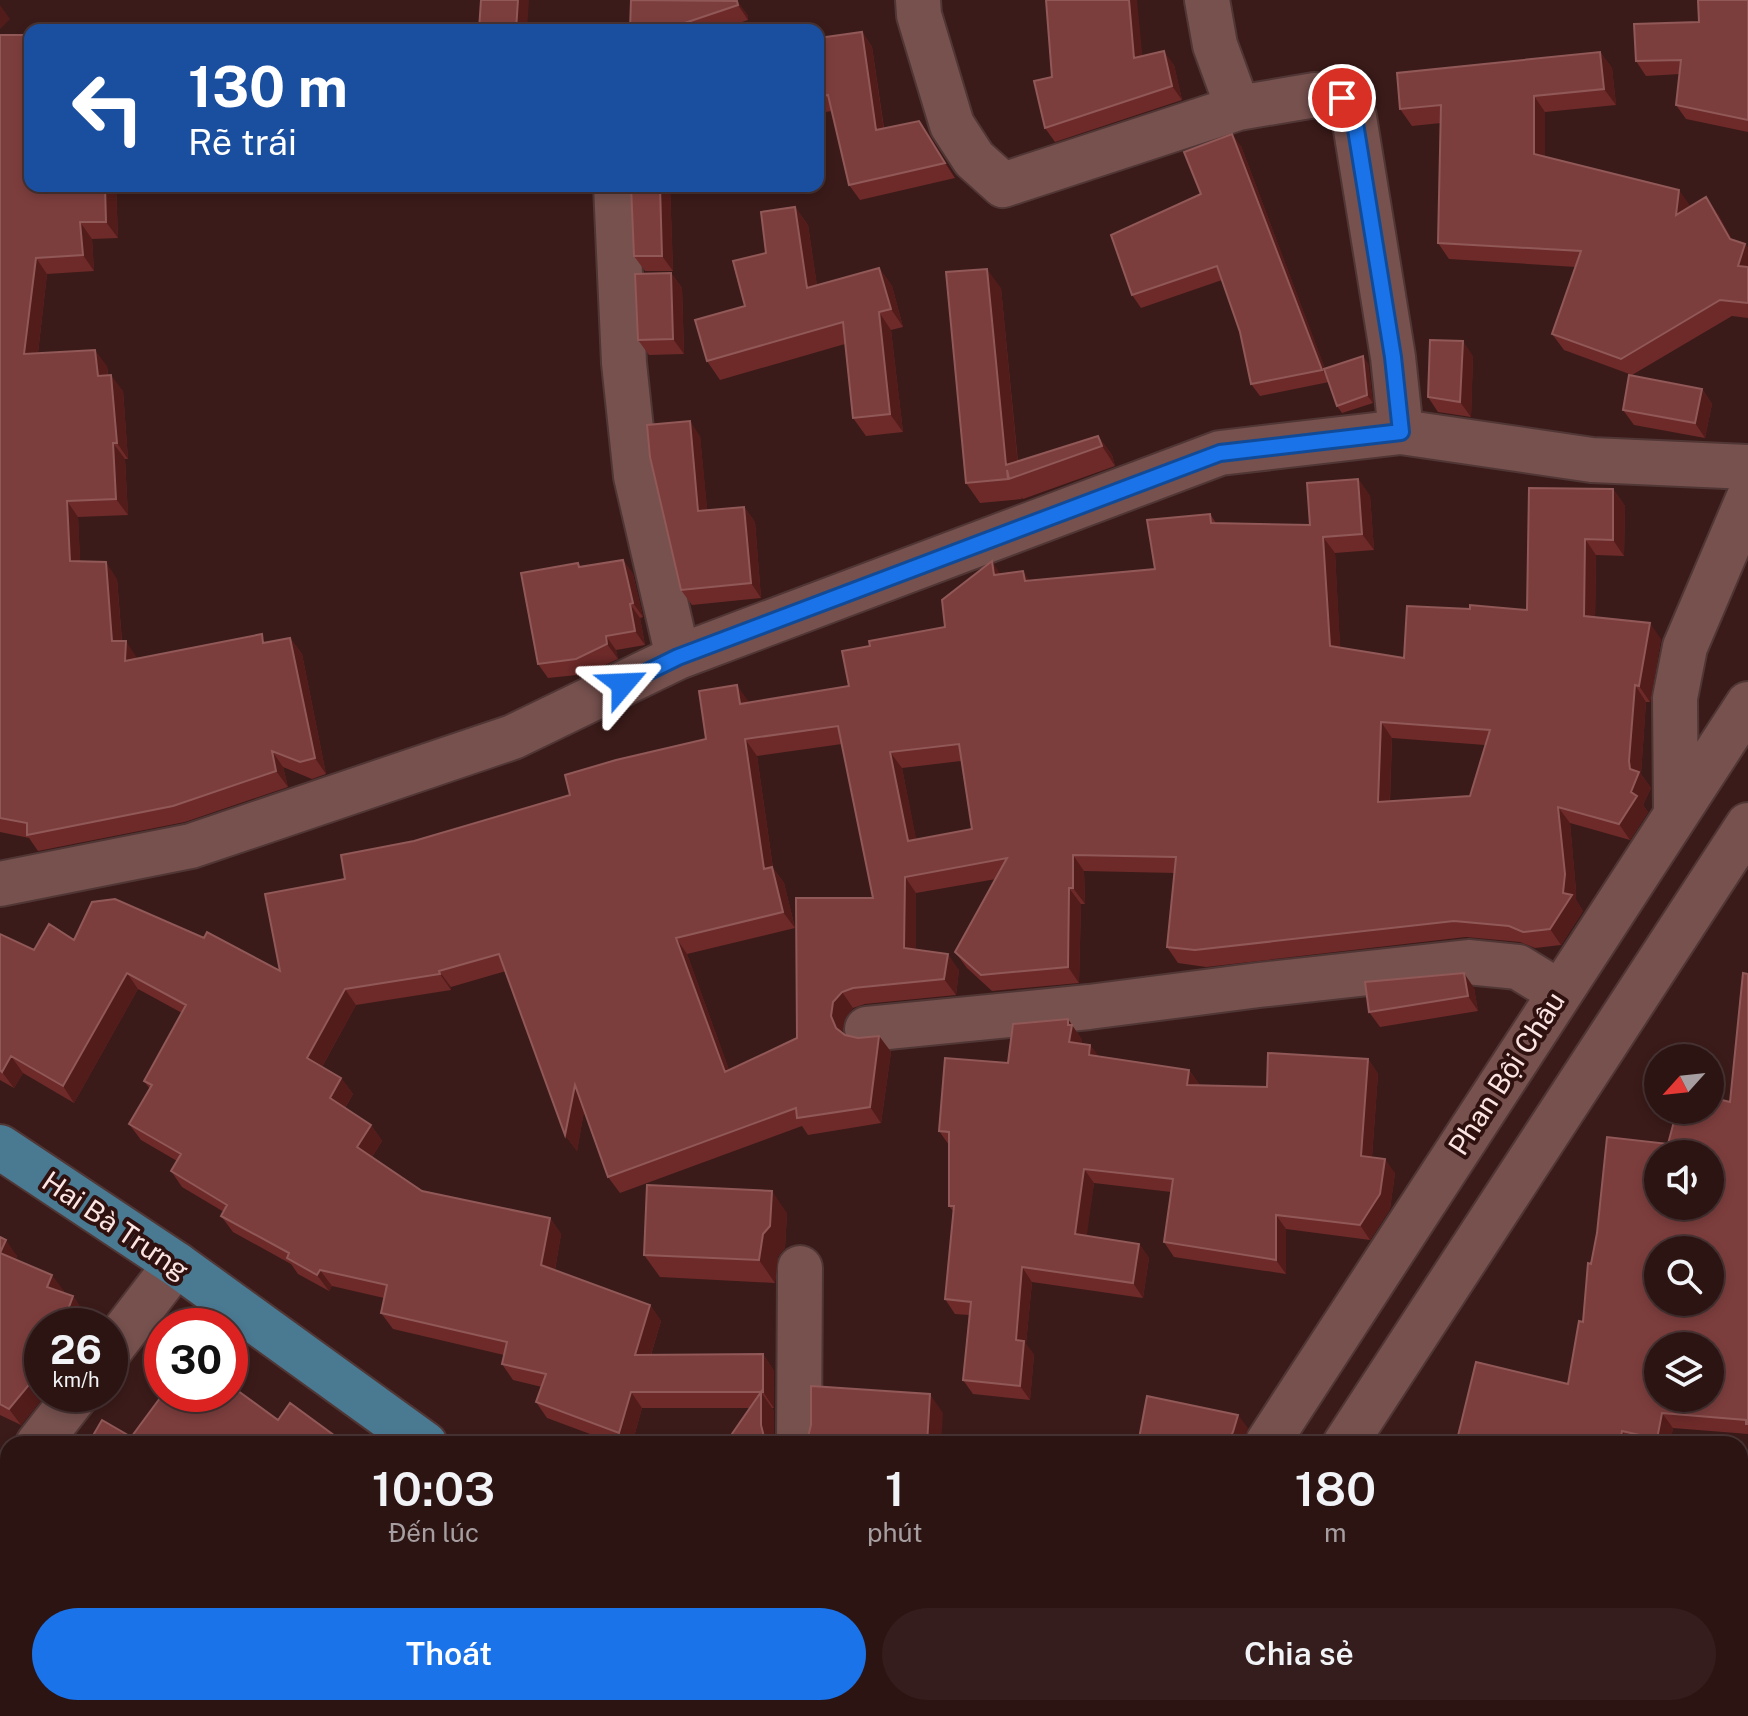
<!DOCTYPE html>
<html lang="vi">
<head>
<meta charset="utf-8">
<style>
	:root { --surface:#2c1413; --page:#341d1c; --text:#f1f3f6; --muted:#a69ea0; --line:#483333; --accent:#1a73e8 }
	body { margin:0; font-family:"Public Sans",sans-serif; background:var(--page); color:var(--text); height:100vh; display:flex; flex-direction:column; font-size:30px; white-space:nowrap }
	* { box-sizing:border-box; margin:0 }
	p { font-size:26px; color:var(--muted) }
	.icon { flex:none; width:44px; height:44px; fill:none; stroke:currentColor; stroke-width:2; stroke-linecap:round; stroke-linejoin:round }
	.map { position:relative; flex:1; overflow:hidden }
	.drawer { position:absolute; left:0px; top:1436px; width:1748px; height:280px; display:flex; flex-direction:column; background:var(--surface); border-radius:24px 24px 0 0; box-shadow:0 4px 12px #0003,0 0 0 2px var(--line) }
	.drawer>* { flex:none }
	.banner { position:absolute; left:24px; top:24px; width:800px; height:168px; border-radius:16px; box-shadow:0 4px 12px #0003,0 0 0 2px var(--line); background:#1a4fa0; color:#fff; overflow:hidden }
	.needle { width:52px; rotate:243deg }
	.controls { position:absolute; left:1644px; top:1044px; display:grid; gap:16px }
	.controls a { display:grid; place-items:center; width:80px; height:80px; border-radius:50%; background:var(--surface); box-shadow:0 4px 12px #0003,0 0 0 2px var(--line); font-size:40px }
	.speed { position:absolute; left:24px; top:1308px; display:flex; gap:16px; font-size:40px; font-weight:700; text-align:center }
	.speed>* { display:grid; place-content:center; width:104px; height:104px; border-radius:50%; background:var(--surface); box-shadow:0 4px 12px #0003,0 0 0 2px var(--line); line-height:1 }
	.speed small { font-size:20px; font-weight:400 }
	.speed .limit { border:12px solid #d22; background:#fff; color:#111 }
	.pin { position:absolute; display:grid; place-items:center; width:68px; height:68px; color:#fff; margin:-34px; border:4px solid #fff; border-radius:50%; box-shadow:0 2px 8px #0007 }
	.me { position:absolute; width:88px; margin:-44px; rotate:64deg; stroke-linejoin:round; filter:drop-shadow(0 0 6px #0008) }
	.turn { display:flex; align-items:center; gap:28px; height:168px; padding:0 32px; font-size:36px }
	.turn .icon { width:104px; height:104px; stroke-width:2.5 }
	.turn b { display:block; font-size:56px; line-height:68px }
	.eta { display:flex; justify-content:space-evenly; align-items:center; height:136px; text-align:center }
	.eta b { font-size:48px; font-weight:600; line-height:56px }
	.cta { display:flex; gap:16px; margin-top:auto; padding:16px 32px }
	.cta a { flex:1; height:92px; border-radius:48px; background:var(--accent); color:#fff; font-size:32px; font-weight:600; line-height:92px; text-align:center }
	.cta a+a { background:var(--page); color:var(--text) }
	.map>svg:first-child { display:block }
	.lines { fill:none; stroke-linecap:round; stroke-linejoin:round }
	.minor-casing { stroke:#503635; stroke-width:48 }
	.major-casing { stroke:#503635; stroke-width:48 }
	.minor { stroke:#76514e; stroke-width:44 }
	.major { stroke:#4a7992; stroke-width:44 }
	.wall { fill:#6d2a29; fill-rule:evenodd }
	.shaded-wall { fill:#521c1a }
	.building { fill:#7c3e3d; stroke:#905857; stroke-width:2; fill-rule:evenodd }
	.route-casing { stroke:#114b97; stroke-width:20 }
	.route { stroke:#1a73e8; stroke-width:14 }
	.labels { text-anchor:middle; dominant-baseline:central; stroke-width:8; stroke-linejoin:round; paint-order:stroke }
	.street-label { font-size:28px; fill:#fbe5e3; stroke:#2f1110 }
</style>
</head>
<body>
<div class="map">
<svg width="1748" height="1716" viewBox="0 0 1748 1716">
	<rect width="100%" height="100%" fill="#3a1b19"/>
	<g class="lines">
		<defs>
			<path id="minor" d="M918,0L919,15L952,125L974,159L1003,185L1238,108L1315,95L1342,98L1354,117L1393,357L1401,432
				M1207,0L1215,45L1238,108
				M616,186L624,363L636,476L678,657
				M1676,814L1675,698L1685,647L1748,499
				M0,884L191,846L513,737L678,657L1220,453L1401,432L1592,460L1748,467
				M867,1029L1089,1007L1259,985L1468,962L1518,967L1559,992
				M110,1350L176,1264
				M38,1444L77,1394
				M799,1444L800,1268
				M1267,1444L1748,704
				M1345,1444L1748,825
				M0,1494L8,1484
				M1092,1716L1097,1708
				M1169,1716L1174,1708"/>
			<path id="major" d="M0,1147L176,1264L425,1444
				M799,1708L811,1716"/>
		</defs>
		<use href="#minor" class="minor-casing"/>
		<use href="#major" class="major-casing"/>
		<use href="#minor" class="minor"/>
		<use href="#major" class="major"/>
	</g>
	<path class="wall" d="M1748,0V132L1686,119L1676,105L1680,74L1646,76L1636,61L1699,22Z
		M737,1L748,16V20L718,30H630Z
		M862,32L872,47L884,128L919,121L955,178L860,200L849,185L832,111L818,113V38Z
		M0,35L30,186H116L118,238L92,239L94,271L47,274L38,353L107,366L108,375L123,391L128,459H125L128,515L78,517L80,562L117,579L122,641L137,658L267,642L290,638L302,654L326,774L312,779L283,767L288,787L185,822L38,851L29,838L0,832Z
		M1600,52L1612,68L1616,105L1545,112V157L1691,207L1718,214L1732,240L1745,244L1748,248V318L1732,316L1632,375L1564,350L1552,334L1576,267L1449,259L1438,243L1441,123L1412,126L1400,109Z
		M1142,56L1174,65L1182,100L1055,142L1045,128L1052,77Z
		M1241,146L1325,369L1368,363L1373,403L1342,413L1337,406L1329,382L1260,396L1251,384L1240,332L1222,280L1141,308L1132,295L1201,194Z
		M631,186H670L673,271H645L634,256Z
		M795,207L808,225L817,286L879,268L892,286L903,327L891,330L903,432L866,436L853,418L845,344L720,380L707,361L745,306L766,253Z
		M671,273L682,288L684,354L649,355L638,340Z
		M1001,288L1018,462L1098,436L1112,455L1115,466L1023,499L1021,497L1022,499L980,503L966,483Z
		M1473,356L1471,417L1438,412L1428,397Z
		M1702,389L1712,404L1705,438L1634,425L1623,410Z
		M700,436L707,510L744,507L755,522L761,598L692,605L681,590Z
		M1358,479L1370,496L1374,550L1335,553L1340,648L1404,658L1470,609L1527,610L1613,489L1625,506L1624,556L1596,555L1595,617L1661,639L1650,702H1646L1641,774L1651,788L1643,805L1648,812L1630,840L1570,823L1576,891V900L1583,911L1561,945L1535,948L1520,942L1466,937L1206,967L1178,963L1167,947L1175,873L1084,871L1085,904H1081L1079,983L992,991L967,968L955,952L996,879L916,893V950L959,970L956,995L865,1004L853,1008L845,1018L842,1032L845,1035L858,1038L879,1036L891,1052L881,1123L808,1135L802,1126L620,1193L608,1177L584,1111L577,1151L565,1135L506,971L451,987V990L356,1005L322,1067L341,1078L353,1094L345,1108L371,1125L382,1141L372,1157L422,1191L550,1218L561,1234L555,1270L650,1305L661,1321L651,1355L763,1354L774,1371V1408H772L774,1411V1444H725L750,1408H642L632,1444H617L547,1418L536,1402L542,1387L513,1380L502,1364L504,1355L393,1329L381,1313L384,1298L332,1286L329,1291L298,1274L291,1264L233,1232L221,1216L224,1212L182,1187L171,1171L177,1161L141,1140L129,1124L150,1089L144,1081L182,1013L138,989L74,1103L23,1073L14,1088L0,1080V934L34,950L74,940L280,971L345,879L414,841L570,795L706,739L749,702L849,686L870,646L945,627L1001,574L1030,581L1155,569L1210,514L1216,523L1310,525ZM1392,738L1485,745L1470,796L1390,802ZM842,744L873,898L797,1038L729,1070L687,954L795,928L784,883L773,868L757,756ZM961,761L972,829L916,840L902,768Z
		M623,560L633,574L643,617L640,618L645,645L616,650L618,659L586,674L548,678L538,664L581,566Z
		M1748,974V1434L1673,1428L1670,1444H1456L1568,1384L1583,1322L1591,1264L1668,1144L1730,1102Z
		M1474,988L1478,1011L1380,1027L1369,1012Z
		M1068,1019L1082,1040L1081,1044L1090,1045L1098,1056L1189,1070L1199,1084V1086L1267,1087L1368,1059L1378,1074L1372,1157L1395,1173L1390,1209L1370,1240L1286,1229V1274L1174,1257L1164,1242L1171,1192L1094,1183L1086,1236L1139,1244L1149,1258L1143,1298L1032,1282L1026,1344L1034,1355L1030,1400L973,1394L963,1380L969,1315L955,1314L945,1299L953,1211L949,1206V1145L939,1131L1008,1063Z
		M787,1213L785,1248L778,1256L775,1283L660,1277L644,1255Z
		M0,1237L17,1256L16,1259L64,1291L63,1293L73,1296L84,1313L79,1326H42V1394H46L21,1425L0,1415Z
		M8,1606V1634L0,1623V1618Z
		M158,1708H417L421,1716H171Z
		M904,1708H964L962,1716H909Z"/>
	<path class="shaded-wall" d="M518,0H529L527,30H516Z
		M1129,0H1137L1144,72L1134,58Z
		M737,1L748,16V20L738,5Z
		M0,5L10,19L0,29Z
		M862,32L872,47L886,145L876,130Z
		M1164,51L1174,65L1182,100L1172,86Z
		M1600,52L1612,68L1616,105L1604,89Z
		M1534,96L1545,112V170L1534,154Z
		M919,121L930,136L955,178L945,163Z
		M1232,134L1241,146L1330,382L1322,370Z
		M105,186H116L118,238L106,222Z
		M660,186H670L673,271L662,256Z
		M1679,190L1691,207L1676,215Z
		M1706,197L1718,214L1741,255L1745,244L1748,248V281L1738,266L1730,239Z
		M795,207L808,225L820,306L807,288Z
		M80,222L92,239L94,271L83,255Z
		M36,258L47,274L36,370L24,354Z
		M879,268L892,286L903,327L891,309Z
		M987,269L1001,288L1019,476L1006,465Z
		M671,273L682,288L684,354L673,339Z
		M879,312L891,330L903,432L890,414Z
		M1463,341L1473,356L1471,417L1460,402Z
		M95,350L107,366L109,392L98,376Z
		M1363,356L1368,363L1373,403L1367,395Z
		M111,375L123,391L128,459L117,443Z
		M1702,389L1712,404L1705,438L1695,423Z
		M690,421L700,436L709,526L698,511Z
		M1098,436L1112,455L1115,466L1102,446Z
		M113,443L125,459L128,515L116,499Z
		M1358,479L1370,496L1374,550L1362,534Z
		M1613,489L1625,506L1624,556L1613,540Z
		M67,501L78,517L81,578L70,561Z
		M744,507L755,522L761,598L751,583Z
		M1323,537L1335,553L1341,662L1330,646Z
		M1585,539L1596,555L1595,632L1584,616Z
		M623,560L633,574L643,617L633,603Z
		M992,561L1003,578L994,575Z
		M106,562L117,579L123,657L112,641Z
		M1023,571L1034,587L1025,581Z
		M630,604L640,618L645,645L635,631Z
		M1650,623L1661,639L1650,702L1639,686Z
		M606,636L616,650L618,659L607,644Z
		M290,638L302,654L326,774L315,758Z
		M126,641L137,658V677L125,661Z
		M737,685L749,702L751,720L740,704Z
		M1635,685L1646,702L1641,774L1651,788L1643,805L1648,812L1630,840L1619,824L1630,769L1629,761Z
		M1381,722L1392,738L1389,819L1378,802Z
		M745,739L757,756L773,868L784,883L795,928L783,912L764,869Z
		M272,751L283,767L288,787L276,771Z
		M890,752L902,768L920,858L908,841Z
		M1558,807L1570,823L1576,891V900L1583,911L1561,945L1550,929L1563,893Z
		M1073,855L1084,871L1085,904L1073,888Z
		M905,877L916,893V964L904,948Z
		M1069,888L1081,904L1079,983L1068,967Z
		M676,938L687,954L736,1089L725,1072Z
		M948,954L959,970L956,995L944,979Z
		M439,971L451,987V990L440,974Z
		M127,973L138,989L74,1103L63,1086Z
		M1464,973L1474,988L1478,1011L1468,996Z
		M345,989L356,1005L318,1074L307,1058Z
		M842,992L853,1008L845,1018L842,1032L847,1044L836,1028L831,1016L833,1002Z
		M1068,1019L1082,1040L1079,1057L1069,1042Z
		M879,1036L891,1052L881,1123L870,1107Z
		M1090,1045L1101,1060L1089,1055Z
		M11,1056L23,1073L14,1088L2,1072Z
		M1368,1059L1378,1074L1371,1170L1361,1156Z
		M1189,1070L1199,1084L1197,1100L1187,1085Z
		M341,1078L353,1094L341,1114L330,1098Z
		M575,1085L586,1101L577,1151L565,1135Z
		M371,1125L382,1141L368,1163L357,1147Z
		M1385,1159L1395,1173L1390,1209L1370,1240L1360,1225Z
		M1084,1169L1094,1183L1085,1249L1075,1234Z
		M772,1191L787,1213L785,1248L778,1256L775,1283L759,1260L763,1234Z
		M1276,1215L1286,1229V1274L1276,1260Z
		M550,1218L561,1234L553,1281L541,1265Z
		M6,1240L17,1256L12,1269L0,1253Z
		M1139,1244L1149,1258L1143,1298L1133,1283Z
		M1022,1267L1032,1282L1026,1344L1034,1355L1030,1400L1020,1386L1016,1340Z
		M320,1270L332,1286L329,1291L317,1275Z
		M52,1275L64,1291L59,1304L47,1287Z
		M73,1296L84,1313L79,1326H62Z
		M650,1305L661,1321L646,1371L635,1355Z
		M763,1354L774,1371V1408L763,1392Z
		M42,1369V1394H46L21,1425L9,1409Z
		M230,1370L235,1378L230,1388Z
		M631,1392L642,1408L632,1444H627L619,1433Z
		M761,1392L774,1411V1444H769L764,1437L761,1425Z
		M930,1394L943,1413L941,1444H927Z
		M1662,1413L1673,1428L1670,1444H1661L1657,1439Z
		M1238,1415L1248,1428L1243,1444H1227Z
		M1622,1431L1631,1444H1620Z
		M40,1708H63L57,1716H34Z
		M946,1708H964L962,1716H948L945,1712Z
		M1553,1708H1570L1568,1716H1551Z"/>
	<path class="building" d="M481,0H518L516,30H479Z
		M631,0L737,1L738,5L664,30H630Z
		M1046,0H1129L1134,58L1164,51L1172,86L1045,128L1034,81L1052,77Z
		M1698,0H1748V120L1676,105L1681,60L1636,61L1634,24L1699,22Z
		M862,32L876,130L919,121L945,163L849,185L828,95L818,97V38Z
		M0,35H30V186H105L106,222H80L83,255L36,258L24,354L95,350L98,376L111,375L117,443H113L116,499L67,501L70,561L106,562L112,641H126L125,661L262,634L263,643L290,638L315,758L300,762L272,751L276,771L173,806L27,835V823L0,818Z
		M1600,52L1604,89L1534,96V154L1679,190L1676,215L1706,197L1730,239L1745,244L1738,266L1748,267V303L1720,300L1621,359L1552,334L1581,251L1438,243L1441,105L1400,109L1397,73Z
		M1232,134L1322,370L1251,384L1240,332L1217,266L1132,295L1111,235L1201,194L1184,152Z
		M631,186H660L662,256H634Z
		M795,207L807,288L879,268L891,309L879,312L890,414L853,418L843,322L707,361L695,320L745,306L733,261L766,253L761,212Z
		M987,269L1006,465L1098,436L1102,446L1009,479L1007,470L1008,479L966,483L946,272Z
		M671,273L673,339L638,340L635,274Z
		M1430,340L1463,341L1460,402L1428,397Z
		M1363,356L1367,395L1337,406L1324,369Z
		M1629,375L1702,389L1695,423L1623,410Z
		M690,421L698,511L744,507L751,583L681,590L650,457L647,425Z
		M1358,479L1362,534L1323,537L1330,646L1404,658L1407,606L1470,609V605L1527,610L1529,488L1613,489V540L1585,539L1584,616L1650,623L1639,686L1635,685L1629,761L1630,769L1639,772L1631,792L1637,796L1619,824L1558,807L1565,874L1563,893L1572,895L1550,929L1523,932L1509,926L1454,921L1195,950L1167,947L1176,857L1073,855V888H1069L1068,967L981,975L955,952L1007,858L905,877L904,948L948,954L944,979L853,988L842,992L833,1002L831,1016L836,1028L845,1035L858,1038L879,1036L870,1107L797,1118L796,1108L608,1177L575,1085L565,1135L499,954L439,971L440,974L345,989L307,1058L341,1078L330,1098L371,1125L357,1147L422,1191L550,1218L541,1265L650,1305L635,1355L763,1354V1392H631L619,1433L536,1402L546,1374L502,1364L507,1342L381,1313L387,1285L320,1270L317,1275L287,1258L289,1253L221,1216L227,1205L171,1171L181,1154L129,1124L152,1085L144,1081L186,1005L127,973L63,1086L11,1056L2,1072L0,1070V934L34,950L49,924L74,940L92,902L115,899L204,938L207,932L280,971L265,894L345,879L341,855L414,841L570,795L565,775L616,760L706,739L699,691L737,685L740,704L849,686L842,651L870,646L869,641L945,627L942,600L992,561L994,575L1023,571L1025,581L1155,569L1147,520L1210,514L1211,523L1310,525L1307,483ZM1381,722L1490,730L1470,796L1378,802ZM838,726L873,898H796L797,1038L725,1072L676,938L783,912L772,867L764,869L745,739ZM959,744L972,829L908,841L890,752Z
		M623,560L633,603L630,604L635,631L606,636L607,644L576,659L538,664L521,573L578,563L579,567Z
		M1464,973L1468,996L1369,1012L1365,982Z
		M1743,973L1748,974V1424H1746V1420L1662,1413L1657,1439L1622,1431L1620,1444H1456L1476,1362L1568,1384L1579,1321L1583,1322L1588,1263L1591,1264L1597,1233L1607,1137L1668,1144L1677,1110H1710V1097L1730,1102ZM1658,1154H1710V1206H1658ZM1658,1250H1710V1302H1658ZM1658,1346H1710V1398H1658Z
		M1068,1019V1025H1072L1069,1042L1090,1045L1089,1055L1189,1070L1187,1085L1267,1087L1268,1053L1368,1059L1361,1156L1385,1159L1380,1194L1360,1225L1276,1215V1260L1164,1242L1173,1179L1084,1169L1075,1234L1139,1244L1133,1283L1022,1267L1016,1340L1024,1341L1020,1386L963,1380L971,1302L945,1299L954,1206H949V1132L939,1131L945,1058L1008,1063L1013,1024Z
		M647,1185L772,1191L770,1226L763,1234L759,1260L644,1255Z
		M0,1237L6,1240L0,1253L52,1275L47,1287L73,1296L62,1326H42V1369L9,1409L0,1404Z
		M230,1385L278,1420L290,1403L346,1444H143L132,1436L163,1394H230Z
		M811,1386L930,1394L927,1444H800L808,1437L811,1425Z
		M761,1392V1425L764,1437L771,1444H725Z
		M1147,1396L1238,1415L1233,1432L1227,1444H1138Z
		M102,1420L138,1441L140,1444H88Z
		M8,1606V1626L0,1621V1618Z
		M8,1657V1708H40L34,1716H0V1667Z
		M173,1708H415L419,1716H187Z
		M592,1708H641L650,1716H584Z
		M932,1708H946L945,1712Z
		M1398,1708H1553L1551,1716H1396Z
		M1357,1711L1374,1716H1356Z"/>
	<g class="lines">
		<defs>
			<path id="route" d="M623,684L678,657L1220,453L1401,432L1393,357L1354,117L1342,98"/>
		</defs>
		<use href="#route" class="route-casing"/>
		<use href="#route" class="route"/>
	</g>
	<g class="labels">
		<g class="street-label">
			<text transform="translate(1506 1073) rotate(-57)">Phan Bội Châu</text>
			<text transform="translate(116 1225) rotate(34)">Hai Bà Trưng</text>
		</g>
	</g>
</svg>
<div class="controls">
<a><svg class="needle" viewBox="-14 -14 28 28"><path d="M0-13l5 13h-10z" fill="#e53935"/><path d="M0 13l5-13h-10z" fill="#a69ea0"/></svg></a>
<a><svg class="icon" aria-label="sound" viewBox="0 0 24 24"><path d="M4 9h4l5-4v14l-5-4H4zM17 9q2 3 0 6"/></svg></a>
<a><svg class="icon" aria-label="search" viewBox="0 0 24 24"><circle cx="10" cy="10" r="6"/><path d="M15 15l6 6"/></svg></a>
<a><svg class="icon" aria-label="layers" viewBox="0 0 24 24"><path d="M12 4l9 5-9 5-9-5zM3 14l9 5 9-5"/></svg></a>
</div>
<div class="speed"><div>26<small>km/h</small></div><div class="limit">30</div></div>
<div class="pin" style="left:1342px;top:98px;background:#d93025"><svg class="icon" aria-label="arrive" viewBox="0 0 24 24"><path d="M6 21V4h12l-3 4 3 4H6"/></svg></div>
<svg class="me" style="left:623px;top:684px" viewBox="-20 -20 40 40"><path d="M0-17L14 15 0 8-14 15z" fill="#1a73e8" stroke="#fff" stroke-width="4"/></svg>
<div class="banner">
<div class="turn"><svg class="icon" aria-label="left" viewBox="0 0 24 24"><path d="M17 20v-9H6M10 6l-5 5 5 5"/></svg><div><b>130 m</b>Rẽ trái</div></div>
</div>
<section class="drawer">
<div class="eta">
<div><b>10:03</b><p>Đến lúc</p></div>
<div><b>1</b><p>phút</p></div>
<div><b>180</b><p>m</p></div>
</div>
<div class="cta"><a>Thoát</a><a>Chia sẻ</a></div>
</section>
</div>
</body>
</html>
